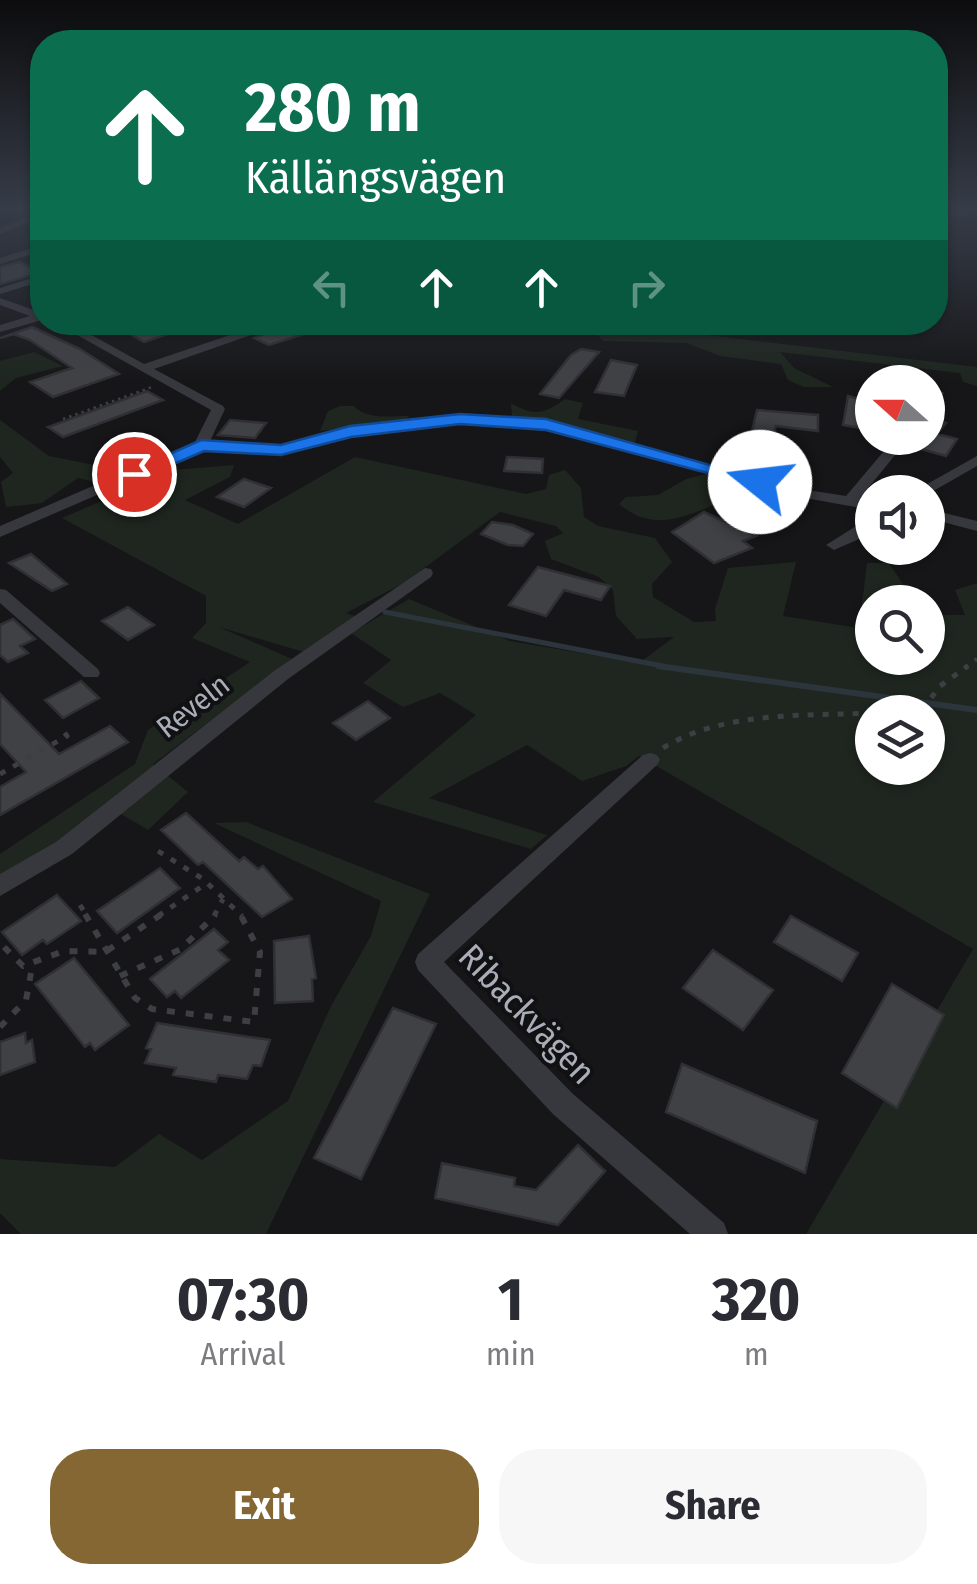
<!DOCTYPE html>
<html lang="en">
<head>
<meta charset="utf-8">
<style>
	:root { --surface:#fff; --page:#f7f7f7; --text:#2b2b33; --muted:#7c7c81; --accent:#856733 }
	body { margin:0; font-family:"Fira Sans Condensed",sans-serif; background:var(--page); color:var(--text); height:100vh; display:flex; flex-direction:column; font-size:38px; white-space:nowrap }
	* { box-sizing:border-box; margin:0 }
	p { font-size:32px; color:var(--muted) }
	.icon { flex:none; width:55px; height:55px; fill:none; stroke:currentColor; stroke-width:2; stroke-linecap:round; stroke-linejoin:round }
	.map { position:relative; height:1234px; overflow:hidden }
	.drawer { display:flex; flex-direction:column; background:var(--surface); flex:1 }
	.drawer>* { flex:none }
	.hud { position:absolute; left:30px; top:30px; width:918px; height:305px; border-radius:40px; box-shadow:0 2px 8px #0004; background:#0b6e4f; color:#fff; overflow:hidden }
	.needle { width:65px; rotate:291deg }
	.controls { position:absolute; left:855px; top:365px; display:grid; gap:20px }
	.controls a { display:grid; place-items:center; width:90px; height:90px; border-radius:50%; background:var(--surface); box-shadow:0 2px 8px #0004; font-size:50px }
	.pin { position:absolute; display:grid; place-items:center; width:85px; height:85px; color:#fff; margin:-42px; border:5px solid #fff; border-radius:50%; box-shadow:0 2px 10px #0007 }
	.me { position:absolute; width:110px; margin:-55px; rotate:286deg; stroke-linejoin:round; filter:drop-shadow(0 0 8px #0008) }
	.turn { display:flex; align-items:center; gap:35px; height:210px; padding:0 50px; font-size:45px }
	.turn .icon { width:130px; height:130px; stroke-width:2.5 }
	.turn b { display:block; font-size:70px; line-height:85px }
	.lanes { display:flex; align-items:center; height:95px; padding:0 50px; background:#0003; justify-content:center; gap:50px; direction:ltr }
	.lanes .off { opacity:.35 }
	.eta { display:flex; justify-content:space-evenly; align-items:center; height:170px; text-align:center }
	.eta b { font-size:60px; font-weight:700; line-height:70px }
	.primary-button { display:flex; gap:20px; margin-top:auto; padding:20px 50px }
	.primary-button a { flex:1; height:115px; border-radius:40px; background:var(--accent); color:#fff; font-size:40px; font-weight:700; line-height:115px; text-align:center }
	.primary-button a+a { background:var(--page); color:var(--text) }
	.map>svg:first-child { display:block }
	.green { fill:#1e261f; fill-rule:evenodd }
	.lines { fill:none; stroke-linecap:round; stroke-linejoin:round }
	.stream-far3 { stroke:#2c353c; stroke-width:2.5 }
	.stream-far2 { stroke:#2c353c; stroke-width:4 }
	.stream-far1 { stroke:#2c353c; stroke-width:5 }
	.stream { stroke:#2c353c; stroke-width:6 }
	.building { fill:#404145; stroke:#303034; stroke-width:2.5 }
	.path-far3 { stroke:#3d3f44; stroke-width:2.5; stroke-dasharray:2.5 4; stroke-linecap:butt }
	.path-far2 { stroke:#3d3f44; stroke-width:4; stroke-dasharray:5 8; stroke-linecap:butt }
	.path-far1 { stroke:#3d3f44; stroke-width:5; stroke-dasharray:6 9; stroke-linecap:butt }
	.path { stroke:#3d3f44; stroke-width:6; stroke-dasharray:8 11; stroke-linecap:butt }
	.minor { fill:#37383d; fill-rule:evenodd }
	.route { fill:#1a73e8; stroke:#114b97; stroke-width:2.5 }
	.labels { text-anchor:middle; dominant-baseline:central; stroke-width:8; stroke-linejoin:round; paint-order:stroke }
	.street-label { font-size:30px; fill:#a8adb8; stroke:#111113 }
	.near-street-label { font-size:35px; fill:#a8adb8; stroke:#111113 }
</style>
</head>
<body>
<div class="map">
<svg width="977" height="1234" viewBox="0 0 977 1234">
	<rect width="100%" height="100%" fill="#161618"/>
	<path class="green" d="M467,323H606L977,367V386L963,382L960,373L780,352L794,368L833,387H804L788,380L781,364L720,356L687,343L603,341L598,335Z
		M34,352L63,366L16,378L0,391V361Z
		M565,399L583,403L578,419L638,431L634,446L556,423L512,417L511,403C534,417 544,414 565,399Z
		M340,406H354C367,420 390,416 409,416L405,420L320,431L328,411Z
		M0,420L49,456L120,470L99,483L78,478L42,503L6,507L1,482L13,473L0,457Z
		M355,457L526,494L546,489L549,475L565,470L581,488L584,517L598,526L655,538L672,562L652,584L653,597L694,622L716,621L715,609L728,568L796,562L783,616L859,628L867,563H889L915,602H872V658H928V615H965L955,590L977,583V1234H806L973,949L639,756L626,766L582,781L527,745L429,798L547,835L531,849L373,802L476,715L440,693L403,707L363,683L391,660L351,633L409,599L510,641L639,663L674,637L637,639L616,616L613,590L599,577L551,559L545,541L563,533L556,526L500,512L404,583L346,613L357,617L304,652L219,627L292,659L153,764L188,792L148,830L111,808L0,880V854L135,764L148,730L250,662L192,638L206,623V596L62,518L174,470L234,465L230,477L185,500L238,524ZM872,712H928V768H872Z
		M769,458L789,461L796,473C769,487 741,494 714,505C679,519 651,531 619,504L626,497L658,495L686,479Z
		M246,822L430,894L266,1234H21L0,1213V1159L115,1167L159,1134L202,1160L288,1101L331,1006L371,936L381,901L214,823Z"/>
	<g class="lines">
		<path class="stream-far3" d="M935,215L977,213
			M804,326L806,322"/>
		<path class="stream-far2" d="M803,329L805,324"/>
		<path class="stream-far1" d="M385,612L673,668"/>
		<path class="stream" d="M658,666L977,710"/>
	</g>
	<path class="building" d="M19,262L42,272L0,284V267Z
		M109,322H151L171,333L144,342Z
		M274,322H333V325L269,345L254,338L274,330Z
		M32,327L80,349L119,374L53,397L30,382L72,368L30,340L14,334L0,338Z
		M581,349L599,352L559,398L540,394L571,355Z
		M611,360L637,365L624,396L595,392Z
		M147,391L163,400L63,437L48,427Z
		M848,396L866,401L864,407L870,408L867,429L843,425Z
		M757,410L818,415V431L776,426L769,447L749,443Z
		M928,418L946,423L937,434L957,439L946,456L921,449L928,439Z
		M230,420L266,423L255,438L218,435Z
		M507,457L543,459L542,473L504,471Z
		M244,479L271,488L244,507L217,497Z
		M704,512L756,536L743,541L752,548L714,563L672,532Z
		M492,522L513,525L533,534L523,546L508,545L481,534Z
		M31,554L67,584L52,591L9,563Z
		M538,567L610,586L601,600L564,590L546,616L509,605Z
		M128,607L154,625L128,640L102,621Z
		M13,619L35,639L20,646L28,653L8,662L0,655V625Z
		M81,681L99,698L63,718L45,700Z
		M0,694L59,754L110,726L128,742L0,815V787L26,772L0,744Z
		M368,701L390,718L356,740L333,723Z
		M186,813L239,861L244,857L258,869L263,866L292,899L262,917L203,862L198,865L161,830Z
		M160,868L180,888L117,933L97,911Z
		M57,895L81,921L47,944L43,940L22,955L2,932Z
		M791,916L858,953L842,981L774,942Z
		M214,929L228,942L218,950L229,960L181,998L175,991L167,997L150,979Z
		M309,936L316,978L312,979L313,1001L275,1003L274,941Z
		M713,950L773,990L743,1030L683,988Z
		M74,958L129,1025L95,1050L90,1043L85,1047L35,984Z
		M892,984L944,1015L897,1108L842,1073Z
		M393,1008L436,1024L361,1179L314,1158Z
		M157,1023L216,1032L270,1040L261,1066L253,1065L247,1079L218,1075L216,1082L173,1075L176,1068L145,1063L151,1049L146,1048Z
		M25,1033L26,1043L32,1040L35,1062L0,1075V1042Z
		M682,1064L817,1121L805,1173L666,1112Z
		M578,1145L605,1171L558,1225L435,1198L442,1163L515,1178L514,1186L536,1190Z"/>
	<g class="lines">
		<path class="path-far3" d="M710,322L813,333
			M63,419L152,387"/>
		<path class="path-far2" d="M964,668L977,659"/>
		<path class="path-far1" d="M892,712L923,709L940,686L968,666
			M663,748C723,711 804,716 872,713
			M0,774L67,736L61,728
			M158,851L203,879L242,916
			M80,905L87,916
			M158,916L207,883
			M214,916L223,899"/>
		<path class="path" d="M85,914L135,998L152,1009L254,1022L260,952L240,914
			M4,947L23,966L64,951L105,952L162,914
			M120,976L181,949L216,914
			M0,1027L26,1000L33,962"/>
		<path class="minor" d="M42,211V217L0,234V228Z
			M42,245V251L0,264V258Z
			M42,275V281L0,294V288Z
			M0,298L42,313V320L0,332V325L30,316L0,305Z
			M54,322H68L144,364L263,324H271V328L154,369L223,406L225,409L210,441L281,446L350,428L460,415L546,421L795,488L846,496L895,438H909L860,498L872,501V510L794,496L545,429L460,423L350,436L281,454L203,449L0,537V526L195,442L211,410Z
			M938,389L944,393L933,409L928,410V398Z
			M977,456V466L928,494L913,492Z
			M928,509L977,521V531L928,518Z
			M872,516V529L866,536L834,550L826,545Z
			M425,568L431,569L433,573L431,577L288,679L72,854L0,896V874L56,842L274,671Z
			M0,589L6,590L98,669L100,673L98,677H84L0,603Z
			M650,753L657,755L660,760L657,765L444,962L573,1094L724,1223L728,1234H690L553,1114L418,970L415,962L418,954L643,755Z"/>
	</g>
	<linearGradient id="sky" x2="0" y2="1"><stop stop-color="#0c0c0d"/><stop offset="0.55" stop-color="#363c48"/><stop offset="1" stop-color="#363c48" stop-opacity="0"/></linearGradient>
	<rect width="977" height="381" fill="url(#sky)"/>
	<path class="route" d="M460,414L546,419L770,482L760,487L546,430L460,424L351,437L281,455L204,451L141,478L125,474L201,440L281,445L350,426Z"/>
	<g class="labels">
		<g class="street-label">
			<text transform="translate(193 706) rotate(-38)">Reveln</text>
		</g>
		<g class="near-street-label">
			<text transform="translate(527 1014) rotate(46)">Ribackvägen</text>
		</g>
	</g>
</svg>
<div class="controls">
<a><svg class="needle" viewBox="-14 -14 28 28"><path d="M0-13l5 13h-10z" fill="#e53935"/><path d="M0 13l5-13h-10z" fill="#7c7c81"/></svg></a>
<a><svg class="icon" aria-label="sound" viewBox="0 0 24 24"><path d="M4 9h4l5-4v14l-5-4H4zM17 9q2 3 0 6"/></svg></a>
<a><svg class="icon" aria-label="search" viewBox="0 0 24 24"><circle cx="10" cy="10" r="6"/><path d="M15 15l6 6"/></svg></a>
<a><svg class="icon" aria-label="layers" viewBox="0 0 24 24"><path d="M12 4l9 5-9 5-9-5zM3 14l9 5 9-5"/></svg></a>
</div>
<div class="pin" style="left:134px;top:474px;background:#d93025"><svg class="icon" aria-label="arrive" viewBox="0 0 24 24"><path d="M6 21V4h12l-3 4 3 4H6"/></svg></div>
<svg class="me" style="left:760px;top:482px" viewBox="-20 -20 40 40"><circle r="19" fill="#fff"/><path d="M0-13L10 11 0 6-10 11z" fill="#1a73e8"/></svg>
<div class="hud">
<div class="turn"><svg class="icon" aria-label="ahead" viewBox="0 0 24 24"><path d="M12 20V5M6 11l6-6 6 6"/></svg><div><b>280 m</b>Källängsvägen</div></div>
<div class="lanes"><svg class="icon off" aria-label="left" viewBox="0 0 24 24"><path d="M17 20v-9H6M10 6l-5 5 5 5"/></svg><svg class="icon" aria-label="ahead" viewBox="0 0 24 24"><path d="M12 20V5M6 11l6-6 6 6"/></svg><svg class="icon" aria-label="ahead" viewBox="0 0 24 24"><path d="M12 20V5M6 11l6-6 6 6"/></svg><svg class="icon off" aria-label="right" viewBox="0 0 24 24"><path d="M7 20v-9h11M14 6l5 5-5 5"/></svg></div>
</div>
</div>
<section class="drawer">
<div class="eta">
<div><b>07:30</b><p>Arrival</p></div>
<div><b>1</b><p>min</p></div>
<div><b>320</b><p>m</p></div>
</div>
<div class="primary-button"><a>Exit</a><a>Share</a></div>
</section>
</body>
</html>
